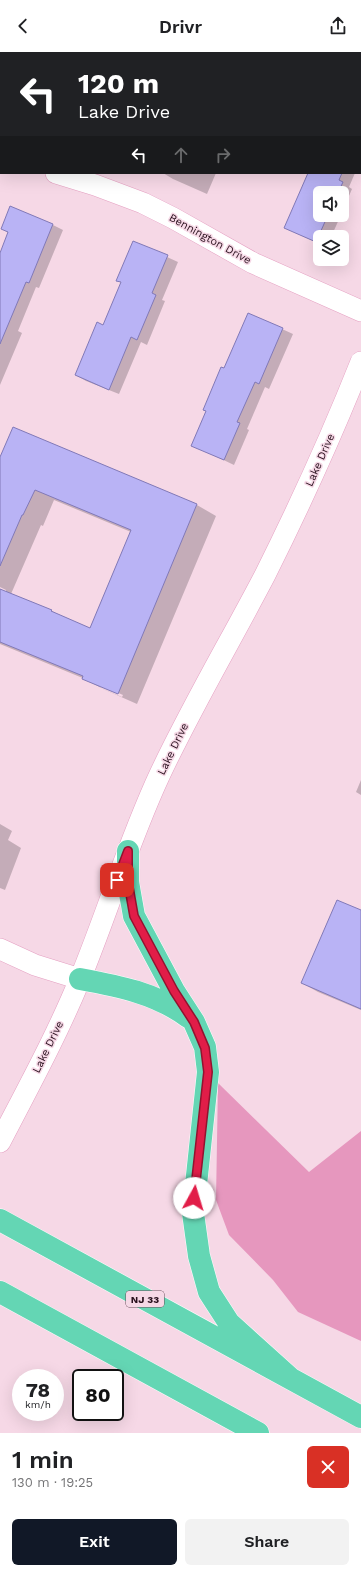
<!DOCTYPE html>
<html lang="en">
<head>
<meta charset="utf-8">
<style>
	:root { --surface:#fff; --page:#f2f2f2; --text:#202124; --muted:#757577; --accent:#111827 }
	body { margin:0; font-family:"Work Sans",sans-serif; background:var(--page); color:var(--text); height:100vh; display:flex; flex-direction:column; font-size:15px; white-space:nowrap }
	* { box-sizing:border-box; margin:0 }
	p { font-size:13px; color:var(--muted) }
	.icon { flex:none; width:22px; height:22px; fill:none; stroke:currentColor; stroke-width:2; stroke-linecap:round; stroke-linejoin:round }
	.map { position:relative; height:1381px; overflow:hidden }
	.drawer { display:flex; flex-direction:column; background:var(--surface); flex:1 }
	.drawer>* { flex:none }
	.hud { position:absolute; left:0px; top:0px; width:361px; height:122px; box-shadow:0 4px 16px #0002; background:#202124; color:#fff; overflow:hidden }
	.fabs { position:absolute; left:313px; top:134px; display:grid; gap:8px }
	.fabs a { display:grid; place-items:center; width:36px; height:36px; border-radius:6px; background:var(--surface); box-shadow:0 4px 16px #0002; font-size:20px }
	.speed { position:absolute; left:12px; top:1317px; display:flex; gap:8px; font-size:20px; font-weight:700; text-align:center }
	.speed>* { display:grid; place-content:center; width:52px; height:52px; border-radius:50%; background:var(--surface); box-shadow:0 4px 16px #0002; line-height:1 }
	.speed small { font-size:10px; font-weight:400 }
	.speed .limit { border:2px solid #111; border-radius:6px; background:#fff; color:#111 }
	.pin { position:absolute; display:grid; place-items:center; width:34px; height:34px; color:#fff; margin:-17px; border-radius:8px; box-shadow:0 2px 6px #0006 }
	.me { position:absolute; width:44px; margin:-22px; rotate:6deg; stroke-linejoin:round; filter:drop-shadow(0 0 3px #0008) }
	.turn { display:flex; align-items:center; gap:14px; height:84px; padding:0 12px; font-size:18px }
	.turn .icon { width:52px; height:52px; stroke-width:2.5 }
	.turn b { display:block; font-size:28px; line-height:34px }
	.lanes { display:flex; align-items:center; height:38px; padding:0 12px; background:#0003; justify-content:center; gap:20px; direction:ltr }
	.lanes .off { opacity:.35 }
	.round { display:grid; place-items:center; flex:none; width:42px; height:42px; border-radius:6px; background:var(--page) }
	.overview { display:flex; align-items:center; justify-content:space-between; height:68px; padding:0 12px }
	h1 { font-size:24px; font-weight:600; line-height:30px }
	.action { display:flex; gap:8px; margin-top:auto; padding:8px 12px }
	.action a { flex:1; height:46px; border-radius:6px; background:var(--accent); color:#fff; font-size:16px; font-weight:600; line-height:46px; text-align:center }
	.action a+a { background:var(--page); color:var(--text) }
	header { display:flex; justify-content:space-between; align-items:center; height:52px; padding:0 12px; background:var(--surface); font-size:18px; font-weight:600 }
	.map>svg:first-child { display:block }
	.green { fill:#e697be }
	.shadow { fill:#0003; fill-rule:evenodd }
	.building { fill:#b9b3f5; stroke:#8179b7 }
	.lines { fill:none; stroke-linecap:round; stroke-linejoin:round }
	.minor-casing { stroke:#e5a0c2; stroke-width:22 }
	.trunk-casing { stroke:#fff; stroke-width:23 }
	.minor { stroke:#fff; stroke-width:21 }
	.trunk { stroke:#64d6b4; stroke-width:22 }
	.route-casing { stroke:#92132f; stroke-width:10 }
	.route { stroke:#e11d48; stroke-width:7 }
	.labels { text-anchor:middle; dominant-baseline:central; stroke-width:3; stroke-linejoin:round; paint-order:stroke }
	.shield { fill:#f6d8e6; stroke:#664c59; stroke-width:1 }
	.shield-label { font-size:10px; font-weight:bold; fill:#28101d }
	.street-label { font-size:11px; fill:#28101d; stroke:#f6d8e6 }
</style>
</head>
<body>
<header><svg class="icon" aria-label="back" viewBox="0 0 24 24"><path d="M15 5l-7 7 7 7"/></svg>Drivr<svg class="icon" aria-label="share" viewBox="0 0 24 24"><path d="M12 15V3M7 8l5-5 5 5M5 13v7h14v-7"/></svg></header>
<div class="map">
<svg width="361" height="1381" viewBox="0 0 361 1381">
	<rect width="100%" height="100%" fill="#f6d8e6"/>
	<path class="green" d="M218,1031L309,1120L361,1079V1289L298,1260L273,1228L229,1183L216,1148Z"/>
	<path class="shadow" d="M80,0H136L80,1Z
		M216,0H239L242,1H216Z
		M324,0H351L350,1Z
		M360,50H361L360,109Z
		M163,121H216L207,142L173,127Z
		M309,121H355L349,135L352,137L342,160V141H320V163H341L331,185H320V192L285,176Z
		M11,155L53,173L63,178L39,236L36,235L18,279L22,281L0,333V203L9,181L2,177Z
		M134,190L178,210L162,248L165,249L147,293L141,290L119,342L86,329L76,323L104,274L122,230L118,228Z
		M249,262L293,282L269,337L265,335L247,377L249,378L234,413L192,393Z
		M13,377L197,453L216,464L137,652L103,637L85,627L0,592V538L6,540V538L0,535V408ZM54,448L131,480L90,577L63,566L52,559L11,542L41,473L43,474ZM98,632L123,643L122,645L101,636Z
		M361,728V743L356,740Z
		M0,772L12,779L8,788L21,796L5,838L0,836Z
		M361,859V958L318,940L302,931Z"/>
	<path class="building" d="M308,121H342L339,128L343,130L338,141H320V163H328L316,190L284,176Z
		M10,154L53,172L29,231L26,230L0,292V201L8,180L1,177Z
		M133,189L168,203L152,241L156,243L137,288L131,285L109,338L75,323L97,270L103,273L121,230L116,229Z
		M248,261L283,276L259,332L255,330L237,370L240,371L224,408L191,394L206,359L203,358L221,315L224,316Z
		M13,375L197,452L118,642L82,627L83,624L0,590V537L52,558L51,559L90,576L131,478L35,438L23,463H22L0,514V405Z
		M337,848L361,858V957L301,931Z"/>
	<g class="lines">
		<defs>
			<path id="minor" d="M0,103H1
				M56,121L95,133L143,151L173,166L253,211L361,259
				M0,897L35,913L80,927
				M0,1090C28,1036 57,983 80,927C108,859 129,788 160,722C192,654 230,590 265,523C300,453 332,383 361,310"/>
			<path id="trunk" d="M128,799V830L134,864L174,939L194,970L205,995L208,1020L193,1161L199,1204L209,1240L229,1271L290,1326
				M80,927C118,934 156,941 188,965
				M0,1168L361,1365
				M0,1240L258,1381"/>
		</defs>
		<use href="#minor" class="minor-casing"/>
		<use href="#trunk" class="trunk-casing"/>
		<use href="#minor" class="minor"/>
		<use href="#trunk" class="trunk"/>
	</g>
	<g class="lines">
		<defs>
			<path id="route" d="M117,828L128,799V830L134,864L174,939L194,970L205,996L208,1020L194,1146"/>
		</defs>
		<use href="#route" class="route-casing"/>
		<use href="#route" class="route"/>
	</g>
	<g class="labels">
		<rect class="shield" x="126" y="1239" width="38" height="16" rx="3"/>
		<g class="shield-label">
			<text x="145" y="1247">NJ 33</text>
		</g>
		<g class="street-label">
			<text transform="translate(210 187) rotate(29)">Bennington Drive</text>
			<text transform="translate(320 408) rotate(-66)">Lake Drive</text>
			<text transform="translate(173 697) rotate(-64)">Lake Drive</text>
			<text transform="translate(48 995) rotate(-64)">Lake Drive</text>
		</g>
	</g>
</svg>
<div class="fabs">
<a><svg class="icon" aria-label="sound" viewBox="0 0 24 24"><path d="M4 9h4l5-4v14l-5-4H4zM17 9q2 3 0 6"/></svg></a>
<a><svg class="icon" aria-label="layers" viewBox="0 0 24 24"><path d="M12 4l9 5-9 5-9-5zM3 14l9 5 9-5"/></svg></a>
</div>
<div class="speed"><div>78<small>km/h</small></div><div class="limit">80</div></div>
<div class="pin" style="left:117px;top:828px;background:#d93025"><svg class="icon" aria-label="arrive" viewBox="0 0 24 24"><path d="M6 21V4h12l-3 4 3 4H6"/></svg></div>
<svg class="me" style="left:194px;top:1146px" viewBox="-20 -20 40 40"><circle r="19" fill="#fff"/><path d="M0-13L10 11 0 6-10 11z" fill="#e11d48"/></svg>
<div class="hud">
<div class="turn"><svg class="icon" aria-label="left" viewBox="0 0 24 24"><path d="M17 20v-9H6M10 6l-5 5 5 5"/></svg><div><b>120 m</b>Lake Drive</div></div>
<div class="lanes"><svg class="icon" aria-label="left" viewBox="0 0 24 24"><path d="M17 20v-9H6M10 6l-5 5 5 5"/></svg><svg class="icon off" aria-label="ahead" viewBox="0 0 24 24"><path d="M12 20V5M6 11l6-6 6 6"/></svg><svg class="icon off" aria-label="right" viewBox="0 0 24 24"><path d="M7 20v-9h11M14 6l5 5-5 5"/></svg></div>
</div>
</div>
<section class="drawer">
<div class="overview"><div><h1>1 min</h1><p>130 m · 19:25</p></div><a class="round" style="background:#d93025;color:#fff"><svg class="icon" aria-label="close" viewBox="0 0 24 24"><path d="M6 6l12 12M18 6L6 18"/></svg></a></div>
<div class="action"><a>Exit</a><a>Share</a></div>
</section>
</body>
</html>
